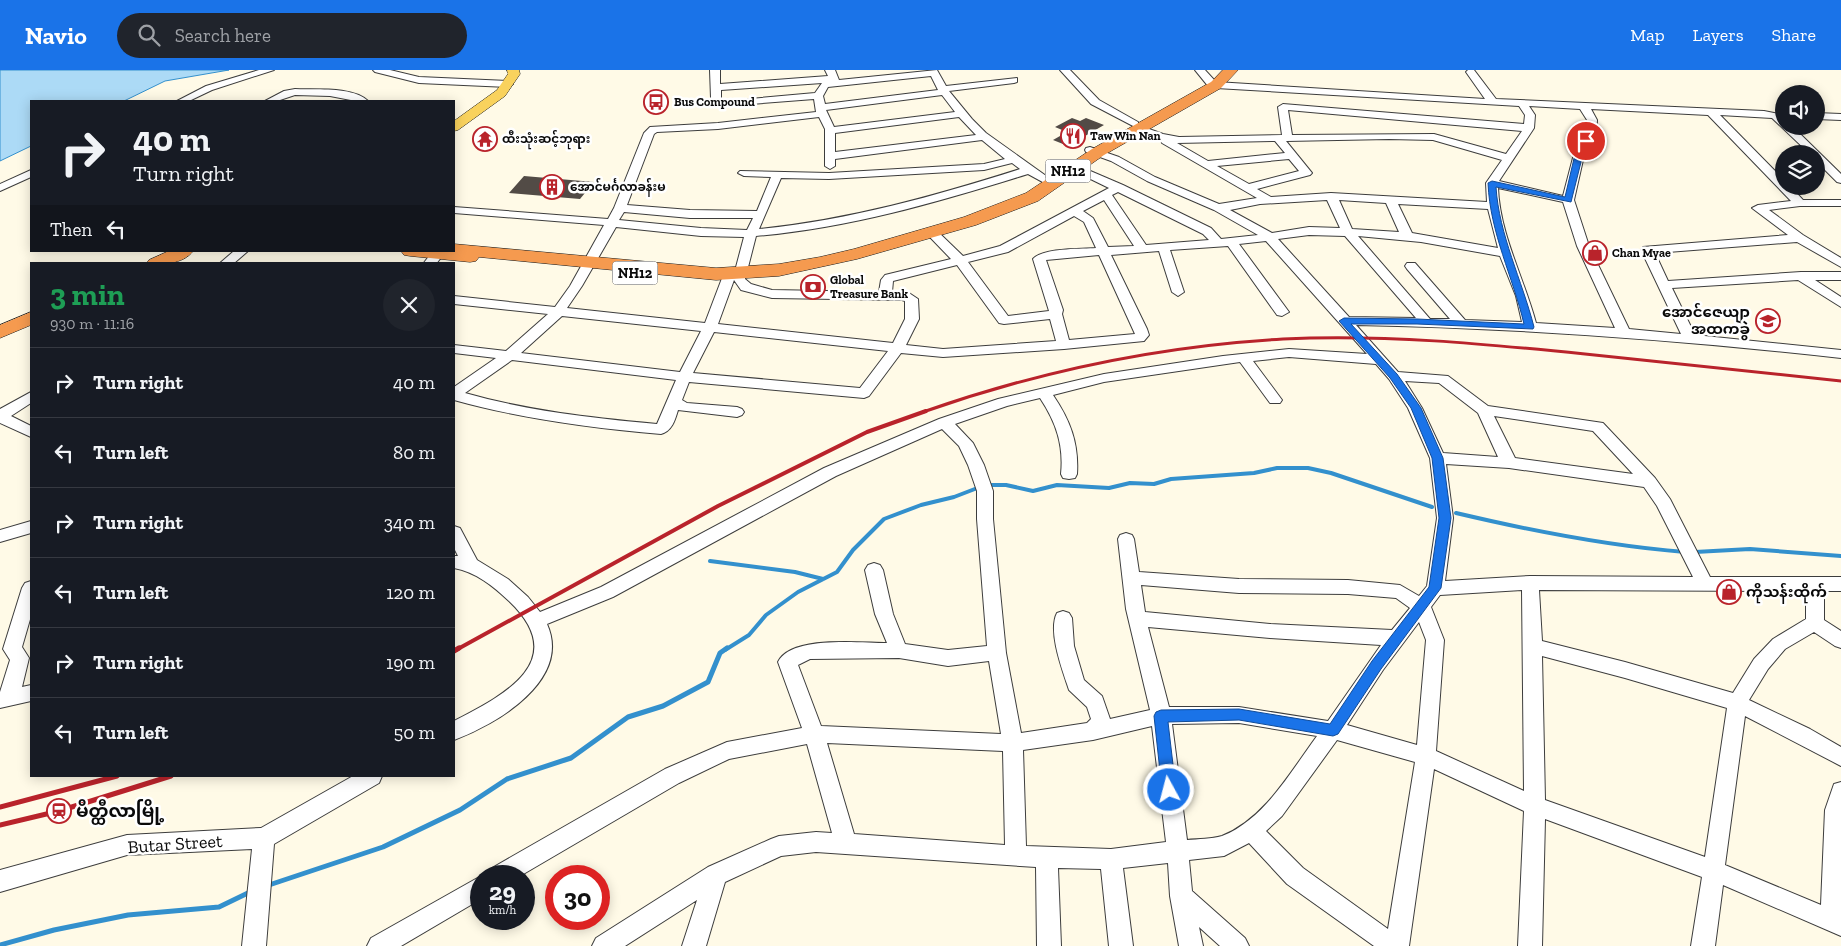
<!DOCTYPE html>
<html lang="en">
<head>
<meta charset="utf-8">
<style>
	:root { --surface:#171b24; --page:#20242c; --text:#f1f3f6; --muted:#9ea1a6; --line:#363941; --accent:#1a73e8 }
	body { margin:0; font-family:"Zilla Slab","Noto Sans Myanmar",serif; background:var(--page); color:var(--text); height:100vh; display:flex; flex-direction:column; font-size:19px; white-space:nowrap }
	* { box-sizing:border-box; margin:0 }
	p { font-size:16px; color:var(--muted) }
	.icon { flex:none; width:28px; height:28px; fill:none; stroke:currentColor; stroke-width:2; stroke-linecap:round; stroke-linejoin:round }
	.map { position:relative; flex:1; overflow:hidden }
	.side { position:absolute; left:30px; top:192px; width:425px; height:515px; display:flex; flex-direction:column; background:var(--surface); border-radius:0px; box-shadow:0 2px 12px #0003 }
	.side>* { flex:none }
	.hud { position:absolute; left:30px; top:30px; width:425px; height:152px; border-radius:0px; box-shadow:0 2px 12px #0003; background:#171b24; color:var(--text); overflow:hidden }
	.controls { position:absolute; left:1775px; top:15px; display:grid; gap:10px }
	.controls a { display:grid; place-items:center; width:50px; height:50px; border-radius:50%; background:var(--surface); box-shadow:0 2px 12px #0003; font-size:25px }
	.speed { position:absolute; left:470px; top:795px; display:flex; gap:10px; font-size:25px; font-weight:700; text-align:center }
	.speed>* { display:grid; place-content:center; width:65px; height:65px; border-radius:50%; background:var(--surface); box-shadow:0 2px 12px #0003; line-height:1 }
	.speed small { font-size:12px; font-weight:400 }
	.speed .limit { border:8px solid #d22; background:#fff; color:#111 }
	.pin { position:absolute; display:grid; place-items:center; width:42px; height:42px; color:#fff; margin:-21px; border:2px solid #fff; border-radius:50%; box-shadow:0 1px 5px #0007 }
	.me { position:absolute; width:55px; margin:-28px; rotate:353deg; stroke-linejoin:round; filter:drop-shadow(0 0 4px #0008) }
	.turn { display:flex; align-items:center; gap:18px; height:105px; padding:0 20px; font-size:22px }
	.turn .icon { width:65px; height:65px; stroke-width:2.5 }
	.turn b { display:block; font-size:35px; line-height:42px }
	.then { display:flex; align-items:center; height:48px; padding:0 20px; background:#0003; gap:10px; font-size:19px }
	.round { display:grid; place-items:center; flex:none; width:52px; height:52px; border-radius:26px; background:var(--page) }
	.head { display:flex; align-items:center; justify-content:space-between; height:85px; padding:0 20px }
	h1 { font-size:30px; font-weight:800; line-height:38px; color:#1e9e55 }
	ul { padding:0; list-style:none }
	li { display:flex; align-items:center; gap:15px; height:70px; padding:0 20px; border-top:1px solid var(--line) }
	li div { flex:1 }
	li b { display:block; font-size:19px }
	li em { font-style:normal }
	header { display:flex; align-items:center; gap:30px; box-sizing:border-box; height:70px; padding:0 25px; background:var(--accent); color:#fff }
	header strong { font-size:24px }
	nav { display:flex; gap:28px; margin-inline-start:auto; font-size:18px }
	.search { width:350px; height:45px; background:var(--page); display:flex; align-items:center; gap:12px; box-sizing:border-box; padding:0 18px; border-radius:28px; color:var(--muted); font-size:19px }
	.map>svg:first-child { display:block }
	.water { fill:#acdaf6; stroke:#3390cd }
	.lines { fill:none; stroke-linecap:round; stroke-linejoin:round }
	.stream-far1 { stroke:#3390cd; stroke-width:4 }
	.stream { stroke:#3390cd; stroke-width:5 }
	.building { fill:#524b46 }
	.minor-casing { stroke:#3d3d3d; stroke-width:2 }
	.major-casing { stroke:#1b1b1b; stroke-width:1 }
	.highway-casing { stroke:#1b1b1b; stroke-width:1 }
	.minor { fill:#fff; fill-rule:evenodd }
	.major { fill:#f9d25d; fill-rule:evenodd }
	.highway { fill:#f59a4f; fill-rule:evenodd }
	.rail-far2 { stroke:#b9232b; stroke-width:3 }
	.rail-far1 { stroke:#b9232b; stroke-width:4 }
	.rail { stroke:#b9232b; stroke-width:5 }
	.route { fill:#1a73e8; stroke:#114b97 }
	.labels { text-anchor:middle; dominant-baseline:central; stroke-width:5; stroke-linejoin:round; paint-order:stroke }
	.far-poi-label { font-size:12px; font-weight:bold; fill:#0a0a0a; stroke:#fff; text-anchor:start }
	.shield { fill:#fff; stroke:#545454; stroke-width:1 }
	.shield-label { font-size:14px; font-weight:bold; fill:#0a0a0a }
	.poi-label { font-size:15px; font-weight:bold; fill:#0a0a0a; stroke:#fff; text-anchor:end }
	.near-poi-label { font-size:18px; font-weight:bold; fill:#0a0a0a; stroke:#fff; text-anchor:start }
	.near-street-label { font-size:18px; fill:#0a0a0a; stroke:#fff }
</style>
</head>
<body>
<header>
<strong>Navio</strong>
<div class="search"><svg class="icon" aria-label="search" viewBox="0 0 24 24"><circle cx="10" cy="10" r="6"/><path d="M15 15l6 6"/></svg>Search here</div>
<nav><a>Map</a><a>Layers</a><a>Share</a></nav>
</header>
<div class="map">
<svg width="1841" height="876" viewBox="0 0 1841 876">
	<rect width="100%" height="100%" fill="#fffae7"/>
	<path class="water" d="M0,0H229L165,11L124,31H31V76L0,91Z"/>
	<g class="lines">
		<path class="stream-far1" d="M987,415H1006L1033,421L1057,415L1109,418L1130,413L1154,414L1171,409L1254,403L1277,398H1308L1331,403L1432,437
			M1456,443C1532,461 1607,476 1685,482
			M1695,482L1750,479L1841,486
			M710,491L795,502L823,509
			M725,580L749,565L766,545L798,522L837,502L853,480L884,449L921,435L954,427L980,417"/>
		<path class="stream" d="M266,816L383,777L460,740L507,709L571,688L628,647L663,636L708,612L720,583L727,578
			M0,875L54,860L128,845L219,837L250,822"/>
	</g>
	<path class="building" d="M1072,48L1080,51L1086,48L1104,55L1068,76L1053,70L1067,62L1055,57Z
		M524,106L594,112L580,129L509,123Z
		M805,210H822V219H804Z"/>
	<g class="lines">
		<defs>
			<path id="minor" d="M259,0H274L212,20L189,31H177L206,16Z
				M373,0H390L419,7L508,11L513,14L508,17L419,13L375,2Z
				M710,0H720V14L828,6L825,0H835L839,10L937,0L946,16L1017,8V12L1014,13L949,21L972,49L986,63L1056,113L1050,116L1028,104C938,132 850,158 756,166L745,209L751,214L772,220L879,222L881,210L885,205L951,189L925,162L931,158L935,159L963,186L1000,176L1109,118L1070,99L1069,97L1070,95L1074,94L1123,115L1211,158L1221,169L1258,165L1214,140L1147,111L1111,91L1086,82L1085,80L1086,78L1090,77L1119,87L1155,107L1219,134L1257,128L1162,73L1161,70L1135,60V57L1091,34L1060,0H1070L1099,30L1138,52V55L1163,64L1179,67L1282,65L1278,37L1283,34L1524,54L1525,45L1519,36L1216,18L1208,16L1195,0H1205L1216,12L1485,29L1466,2L1468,0H1474L1496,29L1764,41L1779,44L1784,48V56H1792L1841,104V113L1837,112L1816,91V84H1810L1772,48L1720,45L1784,110V116H1790L1803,130H1841V136H1800L1769,140L1803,165L1841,188V197L1797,172L1655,183L1668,211L1801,202H1841V210H1815L1841,227V237L1798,210L1672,218L1695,265L1841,280V288C1680,270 1518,258 1356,255L1398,302L1448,306L1488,336L1603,353L1655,408L1670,429L1710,507H1841V521H1824V550L1841,561V578L1835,576L1814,562L1785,579L1768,599L1749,630L1810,659L1841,677V696L1745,646L1725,795L1821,835L1825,740L1834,714L1841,712V866L1723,815L1715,876H1691L1702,807L1545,749L1542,876H1518L1524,741L1434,699L1409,876H1374L1287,814L1249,773L1224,786L1189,790L1192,821L1245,868L1249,876H1220L1199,857L1203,876H1179L1170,826L1168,793L1123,798L1133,876H1109L1101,799L1058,798L1061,876H1037L1036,797L816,782L781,786L725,812L706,876H682L697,830L625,876H592L596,868L708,797L771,769L779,766L816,762L832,763L807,674L729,689L679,713L520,806H489L492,798L665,699L727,672L802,658L778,592C791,565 860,573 887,573L875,544L865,500L868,495L874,493L880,495L883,500L893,544L905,574L948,580L987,576L977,449V421L968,395L959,376L942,359L836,406L613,527L547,554C572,610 497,654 454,670V651C504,625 572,591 509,531C493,516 476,502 454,498V486H458L454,478V456L460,458L477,490L508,509L528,527L540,542L601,517L824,398L939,349L998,329L1104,304L1223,286L1289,279L1367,284L1266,171L1239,174L1289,242L1282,246L1277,245L1228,176L1170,180L1184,222L1178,226L1172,222L1159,181L1111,185L1147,259L1149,265L1144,271L1064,279L943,287L901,283L869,326L864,328L689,312L682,330L687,333L737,337L742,339L744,342L742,345L737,347L678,340C675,350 672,361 661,364C591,358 522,349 454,330V317L496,288L454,283V275L506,281L548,244L454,234V226L555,237L570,216L604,155L454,143V137L608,149L614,138L644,63L650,57L718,53L816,42L814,29L713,37L712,35L717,32L815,23L822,13L721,20V28L716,31L711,28ZM931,6L938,20L825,34L823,26L828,17ZM942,25L955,42L834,57L826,40ZM1529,36L1580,39L1587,50L1586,67L1575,80L1563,126L1499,111L1534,58L1535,45ZM1591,39L1708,45L1791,131L1758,135L1752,138L1788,165L1643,177L1641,180L1681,264L1629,259L1589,176L1574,130L1585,81L1596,67L1597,50ZM1288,40L1522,61L1506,84L1434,64L1292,65ZM819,47L825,59V96L830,99L835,96V89L982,70L1005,89L984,94L829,103L740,101L738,103L744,106L771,107L757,141L690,140L627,135L654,64L657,62L718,59ZM959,47L976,65L835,82V63ZM1389,69L1433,70L1502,90L1486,113L1487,132L1331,123L1271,127L1257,119L1310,105L1312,103L1286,71ZM1275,71L1285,83L1208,91L1177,73ZM1289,89L1299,101L1249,114L1217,96ZM1012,93L1020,99C935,126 849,150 759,159L781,108L829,109L984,100ZM1498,118L1563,132L1577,176L1615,258L1536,253C1524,208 1500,165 1498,118ZM1118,122L1203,164L1209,170L1146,175L1112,125ZM1104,130L1134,176L1108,177L1093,148L1083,141ZM1327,130L1340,158L1309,157L1272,163L1230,140L1260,134ZM1339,130L1386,133L1399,162L1352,159ZM1398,134L1488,139L1498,178L1412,163ZM624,142L690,148H753L747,160L701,158L619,150ZM1074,146L1084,152L1096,178C1081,179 1042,178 1033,189L1049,241L1008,246L968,192L1008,182ZM616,157L701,166L744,167L735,201L730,199L724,203L705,253L567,238L582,216ZM1309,165L1345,166L1416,248L1349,247L1278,169ZM1358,166L1421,172L1500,186L1516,226L1522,252L1465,250L1415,193H1407L1405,196L1407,199L1450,249H1430ZM1099,185L1135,264L1069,270L1062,244L1063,240L1046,190ZM957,195L999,253L1004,254L1050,249L1056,271L943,279L906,275L919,249L918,229L909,223L892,222L893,211ZM734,210L741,220L772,228L902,230L905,231V249L893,273L718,254ZM562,246L701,261L680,302L521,283ZM714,262L888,281L860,318L693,303ZM1289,287L1376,294L1389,309L1408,338L1430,388L1437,448L1427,516L1419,526L1400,515L1348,510L1239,509L1139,502L1134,469L1132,465L1126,463L1120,465L1118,469L1126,539L1150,640L1110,649L1102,626L1084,610L1074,576L1072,548L1069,543L1063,541L1057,543C1048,560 1061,596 1067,614L1069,620L1087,637L1091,649L1087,653L1021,663L1006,583L993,449V421L984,395L973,373L955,354L1007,336L1040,328C1056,352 1064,375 1061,404L1063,408L1069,409L1075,408L1077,404C1079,373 1070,350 1053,325L1104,312L1240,292L1270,333H1280L1282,330L1253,291ZM512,290L676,310L657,354C592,348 528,341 465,323ZM1405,311L1439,313L1478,343L1498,387L1443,383L1422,338ZM1494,346L1593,361L1633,404L1515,388ZM1446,394L1509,398L1644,417L1657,436L1693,507L1530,506L1445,511L1453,448ZM1141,515L1239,523L1348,524L1396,528L1410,538L1392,560L1270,554L1145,542ZM1522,520L1524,721L1436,681L1444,570L1431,537L1440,525ZM1539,520L1806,521V549L1773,569L1754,589L1733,623L1625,592L1542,571ZM1419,552L1426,570L1417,675L1347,655L1383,600ZM1148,557L1270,568L1381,575L1328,651L1239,637H1169ZM1542,586L1625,608L1727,638L1705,787L1545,730ZM899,588L948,596L989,591L1001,664L821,656L798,595L810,589ZM1239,653L1317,666C1291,701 1265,749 1222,766C1212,769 1198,769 1187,770L1172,654ZM1152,656L1166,772L1111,779L1026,776L1023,680L1093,670ZM1337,670L1415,692L1388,859L1303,798L1266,761L1282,746ZM827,673L1003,681L1005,775L854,764Z
				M295,19C315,20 353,16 368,31H356L330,26L295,25L277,31H265L284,21Z
				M1816,43L1841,44V50L1816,49Z
				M31,100V107L0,121V114Z
				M234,181H248L233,194H219Z
				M433,181H446L436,194H423Z
				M31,322V333L11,346L31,356V367L0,353V339Z
				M31,451V463L0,472V460Z
				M31,511V546L22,577L29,588L22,617L31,615V631L0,638V622L10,590L3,579L22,518L25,513Z
				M353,706H382L379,713L274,774L266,876H242L252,779L127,785L0,822V800L127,765L261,758Z
				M481,806V829L401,876H367L371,868Z"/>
			<path id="major" d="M507,0H519L520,4L505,26L458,60L454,61V51L497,20L508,4Z"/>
			<path id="highway" d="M1223,0H1238L1221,18L1104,85L1038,131L976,155L857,189L779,206L716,210L479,187L476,191L470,192L410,186L404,185L401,181H454V174L716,198L779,194L820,187L854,179L964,147L1026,123L1092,79L1211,12Z
				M169,181H193C183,195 161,194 146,194L149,190Z
				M31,242V255L0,268V255Z"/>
		</defs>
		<use href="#minor" class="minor-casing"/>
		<use href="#major" class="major-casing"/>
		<use href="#highway" class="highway-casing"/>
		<use href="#minor" class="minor"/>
		<use href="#major" class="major"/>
		<use href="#highway" class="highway"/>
		<path class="rail-far2" d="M923,342C1040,301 1158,276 1283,269C1384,264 1485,274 1585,284C1671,293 1756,302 1841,311"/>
		<path class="rail-far1" d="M456,580L718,436L867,362L926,341"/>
		<path class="rail" d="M454,581L459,578
			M0,737L117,706
			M0,755L59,741L171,706"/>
	</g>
	<path class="route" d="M1584,69L1590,71L1584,80L1571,132L1496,117C1499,165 1522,210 1534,257L1533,259L1417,254H1351L1397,304L1421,338L1443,388L1451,448L1441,518L1381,599L1338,664L1333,666L1239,650L1168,652L1176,720L1174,724L1169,726L1164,724L1162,720L1154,646L1156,642L1161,640L1239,639L1330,654L1372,591L1429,517L1439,448L1432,388L1411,338L1390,308L1339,251L1344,248L1417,249L1524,254C1513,207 1490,163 1488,113L1492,111L1565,127L1576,80Z"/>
	<defs>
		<symbol id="bus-ring" viewBox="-11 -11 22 22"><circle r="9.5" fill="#fff" stroke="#b9232b" stroke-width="1.5"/><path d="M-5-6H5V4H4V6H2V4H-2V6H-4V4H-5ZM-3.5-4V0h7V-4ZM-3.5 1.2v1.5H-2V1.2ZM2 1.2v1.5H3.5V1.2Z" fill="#b9232b"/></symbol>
		<symbol id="restaurant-ring" viewBox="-11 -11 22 22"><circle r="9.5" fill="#fff" stroke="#b9232b" stroke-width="1.5"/><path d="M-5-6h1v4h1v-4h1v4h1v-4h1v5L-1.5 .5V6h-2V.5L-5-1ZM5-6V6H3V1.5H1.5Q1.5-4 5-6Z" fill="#b9232b"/></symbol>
		<symbol id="temple-ring" viewBox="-11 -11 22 22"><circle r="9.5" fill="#fff" stroke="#b9232b" stroke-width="1.5"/><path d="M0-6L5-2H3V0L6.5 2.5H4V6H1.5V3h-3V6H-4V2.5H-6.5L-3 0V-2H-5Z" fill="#b9232b"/></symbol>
		<symbol id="building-ring" viewBox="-11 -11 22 22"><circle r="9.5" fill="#fff" stroke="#b9232b" stroke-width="1.5"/><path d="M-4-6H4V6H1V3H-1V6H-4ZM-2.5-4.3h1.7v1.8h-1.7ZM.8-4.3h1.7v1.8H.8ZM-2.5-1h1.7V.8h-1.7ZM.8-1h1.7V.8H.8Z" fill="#b9232b"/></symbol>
		<symbol id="shop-ring" viewBox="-11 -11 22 22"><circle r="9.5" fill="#fff" stroke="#b9232b" stroke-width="1.5"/><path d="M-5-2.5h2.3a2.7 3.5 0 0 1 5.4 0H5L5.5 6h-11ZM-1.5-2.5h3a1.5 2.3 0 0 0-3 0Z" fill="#b9232b"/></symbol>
		<symbol id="bank-ring" viewBox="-11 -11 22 22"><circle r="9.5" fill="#fff" stroke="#b9232b" stroke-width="1.5"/><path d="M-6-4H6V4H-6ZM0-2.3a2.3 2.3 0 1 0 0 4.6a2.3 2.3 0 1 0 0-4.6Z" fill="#b9232b"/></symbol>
		<symbol id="school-ring" viewBox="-11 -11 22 22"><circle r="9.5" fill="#fff" stroke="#b9232b" stroke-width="1.5"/><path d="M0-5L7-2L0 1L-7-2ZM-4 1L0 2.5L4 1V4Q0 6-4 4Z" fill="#b9232b"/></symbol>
		<symbol id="station-ring" viewBox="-11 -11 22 22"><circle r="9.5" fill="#fff" stroke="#b9232b" stroke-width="1.5"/><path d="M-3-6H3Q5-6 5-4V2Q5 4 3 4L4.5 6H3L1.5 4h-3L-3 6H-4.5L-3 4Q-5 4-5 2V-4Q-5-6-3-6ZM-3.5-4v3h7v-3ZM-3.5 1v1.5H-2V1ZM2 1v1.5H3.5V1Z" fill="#b9232b"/></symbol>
	</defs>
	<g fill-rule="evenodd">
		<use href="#bus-ring" x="642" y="18" width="28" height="28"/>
		<use href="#restaurant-ring" x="1059" y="52" width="28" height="28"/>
		<use href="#temple-ring" x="471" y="55" width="28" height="28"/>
		<use href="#building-ring" x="538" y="103" width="28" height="28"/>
		<use href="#shop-ring" x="1581" y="169" width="28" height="28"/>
		<use href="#bank-ring" x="799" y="203" width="28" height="28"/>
		<use href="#school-ring" x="1754" y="237" width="28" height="28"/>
		<use href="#shop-ring" x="1715" y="508" width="28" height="28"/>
		<use href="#station-ring" x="45" y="727" width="28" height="28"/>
	</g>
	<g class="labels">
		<g class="far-poi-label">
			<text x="674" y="32">Bus Compound</text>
			<text x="1090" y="66">Taw Win Nan</text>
			<text x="502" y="69">ထီးသုံးဆင့်ဘုရား</text>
			<text x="570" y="117">အောင်မင်္ဂလာခန်းမ</text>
			<text x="1612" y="183">Chan Myae</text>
			<text x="830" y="210">Global<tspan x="830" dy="14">Treasure Bank</tspan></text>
		</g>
		<g class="shield">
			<rect x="1045.5" y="89.5" width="45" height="23" rx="4"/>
			<rect x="612.5" y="191.5" width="45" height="23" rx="4"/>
		</g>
		<g class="shield-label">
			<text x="1068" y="101">NH12</text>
			<text x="635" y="203">NH12</text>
		</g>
		<g class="poi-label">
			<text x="1750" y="242">အောင်ဇေယျာ<tspan x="1750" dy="17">အထကခွဲ</tspan></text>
			<text x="1746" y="522" text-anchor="start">ကိုသန်းထိုက်</text>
		</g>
		<g class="near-poi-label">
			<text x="76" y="741">မိတ္ထီလာမြို့</text>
		</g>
		<g class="near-street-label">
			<text transform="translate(175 774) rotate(-4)">Butar Street</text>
		</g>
	</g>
</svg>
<div class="controls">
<a><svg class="icon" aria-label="sound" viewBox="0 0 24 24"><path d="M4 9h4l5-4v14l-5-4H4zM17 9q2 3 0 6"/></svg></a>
<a><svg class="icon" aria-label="layers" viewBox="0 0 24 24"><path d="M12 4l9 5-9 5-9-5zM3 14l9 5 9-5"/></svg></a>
</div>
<div class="speed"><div>29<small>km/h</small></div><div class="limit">30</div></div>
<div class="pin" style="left:1586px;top:71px;background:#d93025"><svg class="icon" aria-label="arrive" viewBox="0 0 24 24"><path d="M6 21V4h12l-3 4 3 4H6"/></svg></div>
<svg class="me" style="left:1169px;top:720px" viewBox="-20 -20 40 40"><circle r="17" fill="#1a73e8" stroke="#fff" stroke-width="3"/><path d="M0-11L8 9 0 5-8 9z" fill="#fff"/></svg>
<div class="hud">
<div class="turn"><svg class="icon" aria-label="right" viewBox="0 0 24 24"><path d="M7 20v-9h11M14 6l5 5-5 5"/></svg><div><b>40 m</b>Turn right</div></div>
<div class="then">Then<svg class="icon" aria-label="left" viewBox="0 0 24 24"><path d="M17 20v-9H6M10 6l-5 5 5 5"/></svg></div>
</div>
<section class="side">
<div class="head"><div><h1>3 min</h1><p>930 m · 11:16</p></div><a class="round"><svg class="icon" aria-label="close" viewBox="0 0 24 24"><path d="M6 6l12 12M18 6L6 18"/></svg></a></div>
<ul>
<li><svg class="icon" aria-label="right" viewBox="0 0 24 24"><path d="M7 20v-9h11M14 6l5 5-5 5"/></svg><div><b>Turn right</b></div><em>40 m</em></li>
<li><svg class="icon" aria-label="left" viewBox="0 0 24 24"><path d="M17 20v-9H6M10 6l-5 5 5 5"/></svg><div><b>Turn left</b></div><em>80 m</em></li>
<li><svg class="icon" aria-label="right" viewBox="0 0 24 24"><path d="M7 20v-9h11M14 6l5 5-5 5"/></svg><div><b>Turn right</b></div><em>340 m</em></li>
<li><svg class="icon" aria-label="left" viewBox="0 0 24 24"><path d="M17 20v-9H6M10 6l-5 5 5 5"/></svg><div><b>Turn left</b></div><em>120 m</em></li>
<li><svg class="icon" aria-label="right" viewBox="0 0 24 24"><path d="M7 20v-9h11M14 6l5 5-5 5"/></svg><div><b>Turn right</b></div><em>190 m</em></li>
<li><svg class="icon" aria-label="left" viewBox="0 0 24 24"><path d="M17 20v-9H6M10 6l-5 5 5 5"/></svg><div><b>Turn left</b></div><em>50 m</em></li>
</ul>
</section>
</div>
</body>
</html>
